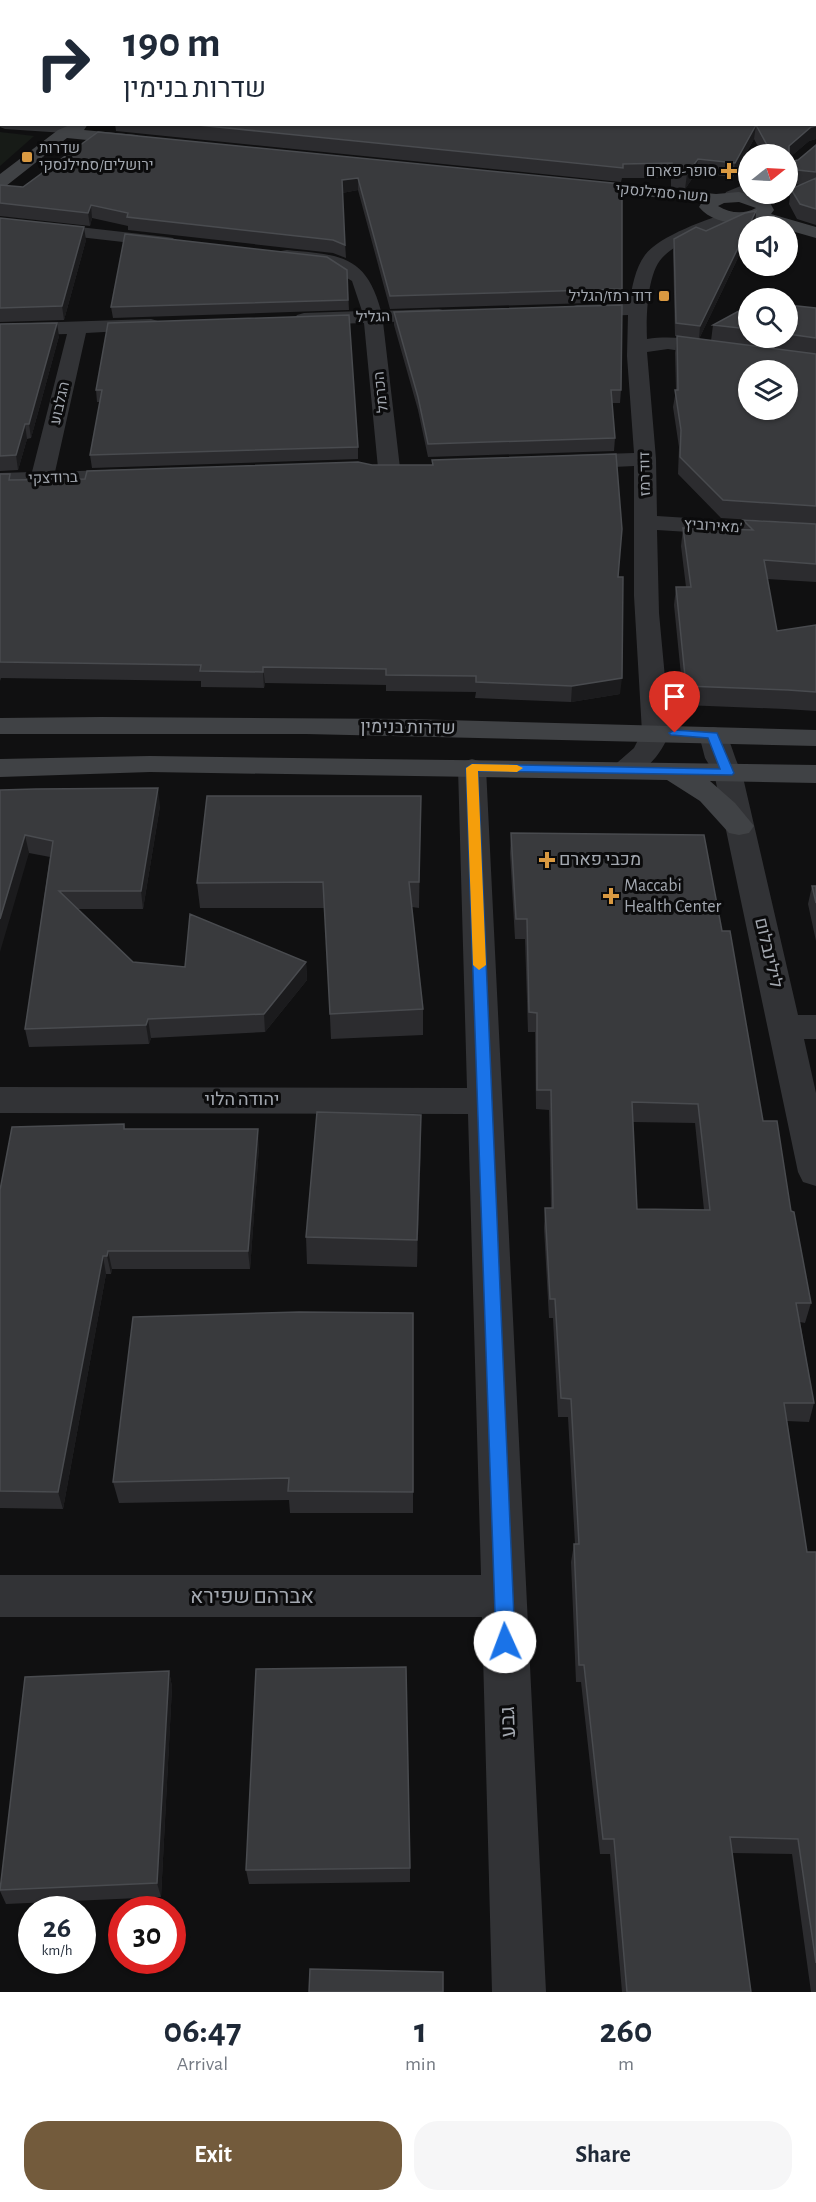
<!DOCTYPE html>
<html lang="en">
<head>
<meta charset="utf-8">
<style>
	:root { --surface:#fff; --page:#f6f6f7; --text:#1f2937; --muted:#747a83; --accent:#735b3c }
	body { margin:0; font-family:"Alegreya Sans",Heebo,sans-serif; background:var(--page); color:var(--text); height:100vh; display:flex; flex-direction:column; font-size:22px; white-space:nowrap }
	* { box-sizing:border-box; margin:0 }
	p { font-size:20px; color:var(--muted) }
	.icon { flex:none; width:33px; height:33px; fill:none; stroke:currentColor; stroke-width:2; stroke-linecap:round; stroke-linejoin:round }
	.map { position:relative; height:1992px; overflow:hidden }
	.side { display:flex; flex-direction:column; background:var(--surface); flex:1 }
	.side>* { flex:none }
	.top-card { position:absolute; left:0px; top:0px; width:816px; height:126px; box-shadow:0 2px 4px #0004; background:#fff; color:var(--text); overflow:hidden }
	.needle { width:39px; rotate:72deg }
	.controls { position:absolute; left:738px; top:144px; display:grid; gap:12px }
	.controls a { display:grid; place-items:center; width:60px; height:60px; border-radius:50%; background:var(--surface); box-shadow:0 2px 4px #0004; font-size:30px }
	.speed { position:absolute; left:18px; top:1896px; display:flex; gap:12px; font-size:30px; font-weight:700; text-align:center }
	.speed>* { display:grid; place-content:center; width:78px; height:78px; border-radius:50%; background:var(--surface); box-shadow:0 2px 4px #0004; line-height:1 }
	.speed small { font-size:15px; font-weight:400 }
	.speed .limit { border:9px solid #d22; background:#fff; color:#111 }
	.pin { position:absolute; display:grid; place-items:center; width:51px; height:51px; color:#fff; margin:-62px -26px; border-radius:50% 50% 50% 0; rotate:-45deg; box-shadow:0 0 6px #0007 }
	.pin .icon { rotate:45deg }
	.me { position:absolute; width:66px; margin:-33px; rotate:358deg; stroke-linejoin:round; filter:drop-shadow(0 0 4px #0008) }
	.turn { display:flex; align-items:center; gap:21px; height:126px; padding:0 24px; font-size:27px }
	.turn .icon { width:78px; height:78px; stroke-width:2.5 }
	.turn b { display:block; font-size:42px; line-height:51px }
	.eta { display:flex; justify-content:space-evenly; align-items:center; height:102px; text-align:center }
	.eta b { font-size:36px; font-weight:700; line-height:42px }
	.button { display:flex; gap:12px; margin-top:auto; padding:12px 24px }
	.button a { flex:1; height:69px; border-radius:24px; background:var(--accent); color:#fff; font-size:24px; font-weight:700; line-height:69px; text-align:center }
	.button a+a { background:var(--page); color:var(--text) }
	.map>svg:first-child { display:block }
	.green { fill:#171b17 }
	.lines { fill:none; stroke-linecap:round; stroke-linejoin:round }
	.street { fill:#323336; fill-rule:evenodd }
	.secondary { fill:#404245; fill-rule:evenodd }
	.wall { fill:#2c2c2f; fill-rule:evenodd }
	.shaded-wall { fill:#1b1b1d }
	.building { fill:#393a3d; stroke:#494b4f; stroke-width:1.5; fill-rule:evenodd }
	.route { fill:#1a73e8; stroke:#114b97; stroke-width:1.5 }
	.slow { fill:#f59e0b }
	.poi-dot { fill:#d99941; stroke:#0b0b0c; stroke-width:2 }
	.labels { text-anchor:middle; dominant-baseline:central; stroke-width:6; stroke-linejoin:round; paint-order:stroke }
	.far-poi-label { font-size:15px; fill:#a3a8b0; stroke:#0b0b0c; text-anchor:end }
	.far-street-label { font-size:15px; fill:#a3a8b0; stroke:#0b0b0c }
	.street-label { font-size:18px; fill:#a3a8b0; stroke:#0b0b0c }
	.poi-label { font-size:18px; fill:#a3a8b0; stroke:#0b0b0c; text-anchor:start }
	.near-street-label { font-size:21px; fill:#a3a8b0; stroke:#0b0b0c }
</style>
</head>
<body>
<div class="map">
<svg width="816" height="1992" viewBox="0 0 816 1992">
	<rect width="100%" height="100%" fill="#101011"/>
	<path class="green" d="M0,132L34,136L0,166Z"/>
	<g class="lines">
		<path class="street" d="M2,120V124H70L73,128L65,133L5,129L0,127Z
			M748,183L750,194L732,201L724,196L726,192Z
			M732,212L738,213L741,217L738,221C717,229 678,240 662,258C647,274 646,317 647,339C674,335 703,340 729,347L732,351L729,355L722,357L668,349L647,352L656,459L657,516L816,526V540L657,530L659,613L670,732C661,755 641,782 614,775L610,769L634,748L642,732L634,596V466L572,469L564,467L561,462L564,457L572,455L634,453L627,356L628,315L577,317L570,315L567,311L570,307L577,305L629,304C632,288 635,268 645,255C659,236 709,218 732,212Z
			M0,218L167,237L173,238L176,242L173,246L167,247L0,228Z
			M287,250C339,255 366,254 381,311L439,309L446,311L449,315L446,319L439,321L383,322L400,468L397,473L389,475L381,473L378,468L364,323L304,325L297,323L294,319L297,315L304,313L362,311L352,281L329,267L281,259L278,255L281,251Z
			M151,319L158,321L161,325L158,329L86,333L55,472L130,469L138,471L141,476L138,481L0,487V473L32,472L67,334L0,336V324Z
			M713,727L723,729C732,742 734,759 742,773L798,1015H816V1039H804L816,1093V1186L803,1182L798,1172L714,773L705,758L699,735L703,729Z
			M472,759L482,762L486,768L546,1992H492L482,1617H0V1575H481L468,1114L0,1113V1087L467,1088L458,768L462,762Z"/>
		<path class="secondary" d="M72,124H88L84,130L137,135L145,140L137,145L67,138L6,186L0,187V174L58,130Z
			M579,180L716,194L739,192L768,199L774,210L771,214L816,227V238L788,230V226C777,226 769,223 759,221C754,221 749,223 744,223C729,224 709,220 699,207L702,202L573,189L571,185ZM739,202L756,208C743,215 730,213 718,206L724,203Z
			M102,717L408,719L816,730V746L306,734H0V718Z
			M150,756L816,765V783L710,781L735,803L754,826L749,833L739,835L729,833L700,801L667,780L150,772L0,777V759Z"/>
	</g>
	<path class="wall" d="M0,0H816V139L809,141L789,158V162L798,160L816,145V225L797,219L789,204L791,189L800,185L788,183V154H762L754,139L733,177L696,173L685,189L671,187V178H622L621,182L116,131L115,124H814V2H2V105H0Z
		M98,132L622,184V289L621,302L390,309L358,190L342,193L346,258L333,253L128,230V226L92,218L90,226L0,216V185L23,187Z
		M756,211L755,224L753,226H748V237L699,339L711,341L713,325L748,306V338H788V305L816,308V524L721,518L678,474L679,447L673,407L676,390L675,353L677,336L684,337L675,336L673,252L674,239L706,231Z
		M0,218L86,240L64,320L0,322Z
		M347,270L349,310L113,318L111,307Z
		M394,312L621,390L620,403H612L615,438L614,451L428,457L418,410L394,325Z
		M108,323L358,447V459L92,468L90,455L100,402H97L96,390Z
		M0,324L59,336L31,438L27,439L18,470L0,471Z
		M432,460L618,577L620,694L571,702L475,698L476,692L386,691V685L265,683L264,688L201,687V681L1,678L0,681V474L11,480L85,479L372,465H432Z
		M743,520L816,524V582L767,579L777,631L816,625V711L785,709L684,705L674,605L676,587H686L681,546L683,528L741,530Z
		M0,790L160,806L143,909H78L133,962L185,967L306,962L307,980L265,1032L151,1038L149,1044L29,1047L25,1029L50,857L29,853Z
		M421,796L419,908L412,907L423,1009V1035L331,1039L325,908H200L197,883Z
		M511,833L722,931L763,1121L791,1211L811,1303L805,1323L800,1322L814,1403L809,1422L787,1421L807,1552H816V1992H811L792,1854L732,1853L751,1992H622L610,1854H600L581,1682H576L571,1562L574,1544H575L568,1417H558L553,1318H549L544,1228L545,1208H551L549,1110L536,1109L535,1032H528L525,939H515L510,853ZM633,1122L695,1123L704,1210L637,1209Z
		M812,886H816V941L808,904Z
		M124,1124L125,1129L259,1147L250,1269H112L111,1274H106L63,1509L0,1508V1190Z
		M421,1143L417,1267L307,1264L306,1237Z
		M413,1313V1513H290L289,1500L119,1503L113,1482Z
		M169,1671L172,1687L161,1897L6,1904L0,1891V1886Z
		M410,1868V1882L249,1884L246,1870Z"/>
	<path class="shaded-wall" d="M814,101H816V110L815,114H814Z
		M756,125L754,139L733,177L735,163Z
		M816,126V139L809,141L788,159L789,146L811,127Z
		M698,159L696,173L685,189L687,174Z
		M358,178V190L342,193V180Z
		M91,205L92,218L90,226L88,213Z
		M756,211L755,224L753,226H749Z
		M84,227L86,240L64,320L62,306Z
		M748,227V237L699,339L700,326Z
		M57,323L59,336L31,438L29,424Z
		M25,424L27,439L18,470L16,455Z
		M263,667L265,683L264,688L263,672Z
		M622,678L620,694L571,702L572,686Z
		M158,788L160,806L143,909L141,891Z
		M25,835L29,853L0,952V919Z
		M306,962L307,980L265,1032L264,1014Z
		M148,1019L151,1038L149,1044L146,1025Z
		M421,1115V1143L417,1267V1240Z
		M258,1129L259,1147L250,1269L248,1251Z
		M108,1251L112,1269L111,1274L107,1256Z
		M103,1256L106,1274L63,1509L58,1492Z
		M169,1671L172,1687L161,1897L157,1883Z"/>
	<path class="building" d="M0,0H816V58L814,64V2H2V19L0,18Z
		M0,30H2V91H0Z
		M814,68L816,69V101H814Z
		M814,112L816,113V126L811,127L789,146V162L798,160L816,145V172L788,169V154H772L756,125L735,163L698,159L687,174L673,173L672,163L623,164V168L188,124H814Z
		M98,132L622,184V289L390,296L358,178L342,180L345,245L333,240L127,217L128,213L91,205L88,213L0,203V185L23,187Z
		M816,178V209L800,204L791,189Z
		M756,211L700,326L676,323L674,239L696,227L706,231L745,213Z
		M0,218L84,227L62,306L0,308Z
		M125,234L327,257L347,270L348,300L111,307Z
		M622,305L621,390H611L615,438L428,444L418,397L394,312Z
		M788,305L816,308V338L788,334Z
		M748,306V329L713,325Z
		M349,315L358,447L90,455L102,390H96L108,323Z
		M57,323L29,424H25L16,455L0,456V324Z
		M677,336L816,354V506L723,500L680,457L681,430L675,390H678ZM748,370H788V410H748Z
		M616,454L622,529L618,577H623L622,678L572,686L476,682V676L386,675V669L263,667V672L200,671L201,665L0,662V474H10L9,480L85,479L87,471L358,462L372,465H433L432,460Z
		M743,520L816,524V564L764,560L777,631L816,625V692L788,690L686,686L676,587H691L683,528L753,530Z
		M158,788L141,891H59L133,962L185,967L190,914L306,962L264,1014L148,1019L146,1025L25,1029L53,841L25,835L0,919V790L36,789Z
		M207,796H421L419,882H409L423,1009L330,1014L323,882L197,883Z
		M511,833L704,835L722,931H730L763,1121H777L791,1211L794,1212L811,1303H796L814,1403H784L807,1552H816V1963L798,1839L730,1837L751,1992H627L614,1839H603L584,1665H579L574,1544H579L571,1399L561,1398L555,1299H550L545,1208H553L551,1090H537V1013L529,1012L527,919H516ZM632,1102L698,1104L710,1210L637,1209Z
		M812,886H816V903Z
		M317,1112L421,1115L417,1240L306,1237Z
		M124,1124V1129H258L248,1251H108L107,1256H103L58,1492L0,1491V1190L12,1127Z
		M299,1312L413,1313V1492L288,1491L289,1478L113,1482L133,1317Z
		M406,1667L410,1868L246,1870L256,1669Z
		M169,1671L157,1883L0,1890L25,1677Z
		M310,1969L443,1972V1992H309Z"/>
	<path class="route" d="M675,730L717,733L734,773L732,775L478,771L515,1642L512,1649L505,1652L499,1649L496,1642L466,768L472,764L720,769L708,738L671,735L669,733Z"/>
	<path class="slow" d="M472,764L517,765L523,768L517,772L478,771L486,965L479,970L473,965L466,768Z"/>
	<g class="poi-dot">
		<rect x="21" y="151" width="12" height="12" rx="3"/>
		<path d="M726 162h6v6h6v6h-6v6h-6v-6h-6v-6h6z"/>
		<rect x="658" y="290" width="12" height="12" rx="3"/>
		<path d="M544 851h6v6h6v6h-6v6h-6v-6h-6v-6h6z"/>
		<path d="M608 887h6v6h6v6h-6v6h-6v-6h-6v-6h6z"/>
	</g>
	<g class="labels">
		<g class="far-poi-label">
			<text x="39" y="148" text-anchor="start">שדרות<tspan x="39" dy="17">ירושלים/סמילנסקי</tspan></text>
			<text x="717" y="171">סופר-פארם</text>
			<text x="652" y="296">דוד רמז/הגליל</text>
		</g>
		<g class="far-street-label">
			<text transform="translate(662 193) rotate(5)">משה סמילנסקי</text>
			<text transform="translate(373 317) rotate(-2)">הגליל</text>
			<text transform="translate(381 392) rotate(-96)">הכרמל</text>
			<text transform="translate(60 403) rotate(-77)">הגלבוע</text>
			<text transform="translate(645 474) rotate(-91)">דוד רמז</text>
			<text transform="translate(53 478) rotate(-2)">ברודצקי</text>
			<text transform="translate(713 526) rotate(4)">מאירוביץ'</text>
		</g>
		<g class="street-label">
			<text transform="translate(408 728) rotate(1)">שדרות בנימין</text>
			<text transform="translate(768 953) rotate(77)">לילינבלום</text>
			<text x="242" y="1100">יהודה הלוי</text>
		</g>
		<g class="poi-label">
			<text x="559" y="860">מכבי פארם</text>
			<text x="624" y="886">Maccabi<tspan x="624" dy="21">Health Center</tspan></text>
		</g>
		<g class="near-street-label">
			<text x="252" y="1596">אברהם שפירא</text>
			<text transform="translate(508 1722) rotate(-92)">גבע</text>
		</g>
	</g>
</svg>
<div class="controls">
<a><svg class="needle" viewBox="-14 -14 28 28"><path d="M0-13l5 13h-10z" fill="#e53935"/><path d="M0 13l5-13h-10z" fill="#747a83"/></svg></a>
<a><svg class="icon" aria-label="sound" viewBox="0 0 24 24"><path d="M4 9h4l5-4v14l-5-4H4zM17 9q2 3 0 6"/></svg></a>
<a><svg class="icon" aria-label="search" viewBox="0 0 24 24"><circle cx="10" cy="10" r="6"/><path d="M15 15l6 6"/></svg></a>
<a><svg class="icon" aria-label="layers" viewBox="0 0 24 24"><path d="M12 4l9 5-9 5-9-5zM3 14l9 5 9-5"/></svg></a>
</div>
<div class="speed"><div>26<small>km/h</small></div><div class="limit">30</div></div>
<div class="pin" style="left:675px;top:733px;background:#d93025"><svg class="icon" aria-label="arrive" viewBox="0 0 24 24"><path d="M6 21V4h12l-3 4 3 4H6"/></svg></div>
<svg class="me" style="left:505px;top:1642px" viewBox="-20 -20 40 40"><circle r="19" fill="#fff"/><path d="M0-13L10 11 0 6-10 11z" fill="#1a73e8"/></svg>
<div class="top-card">
<div class="turn"><svg class="icon" aria-label="right" viewBox="0 0 24 24"><path d="M7 20v-9h11M14 6l5 5-5 5"/></svg><div><b>190 m</b>שדרות בנימין</div></div>
</div>
</div>
<section class="side">
<div class="eta">
<div><b>06:47</b><p>Arrival</p></div>
<div><b>1</b><p>min</p></div>
<div><b>260</b><p>m</p></div>
</div>
<div class="button"><a>Exit</a><a>Share</a></div>
</section>
</body>
</html>
